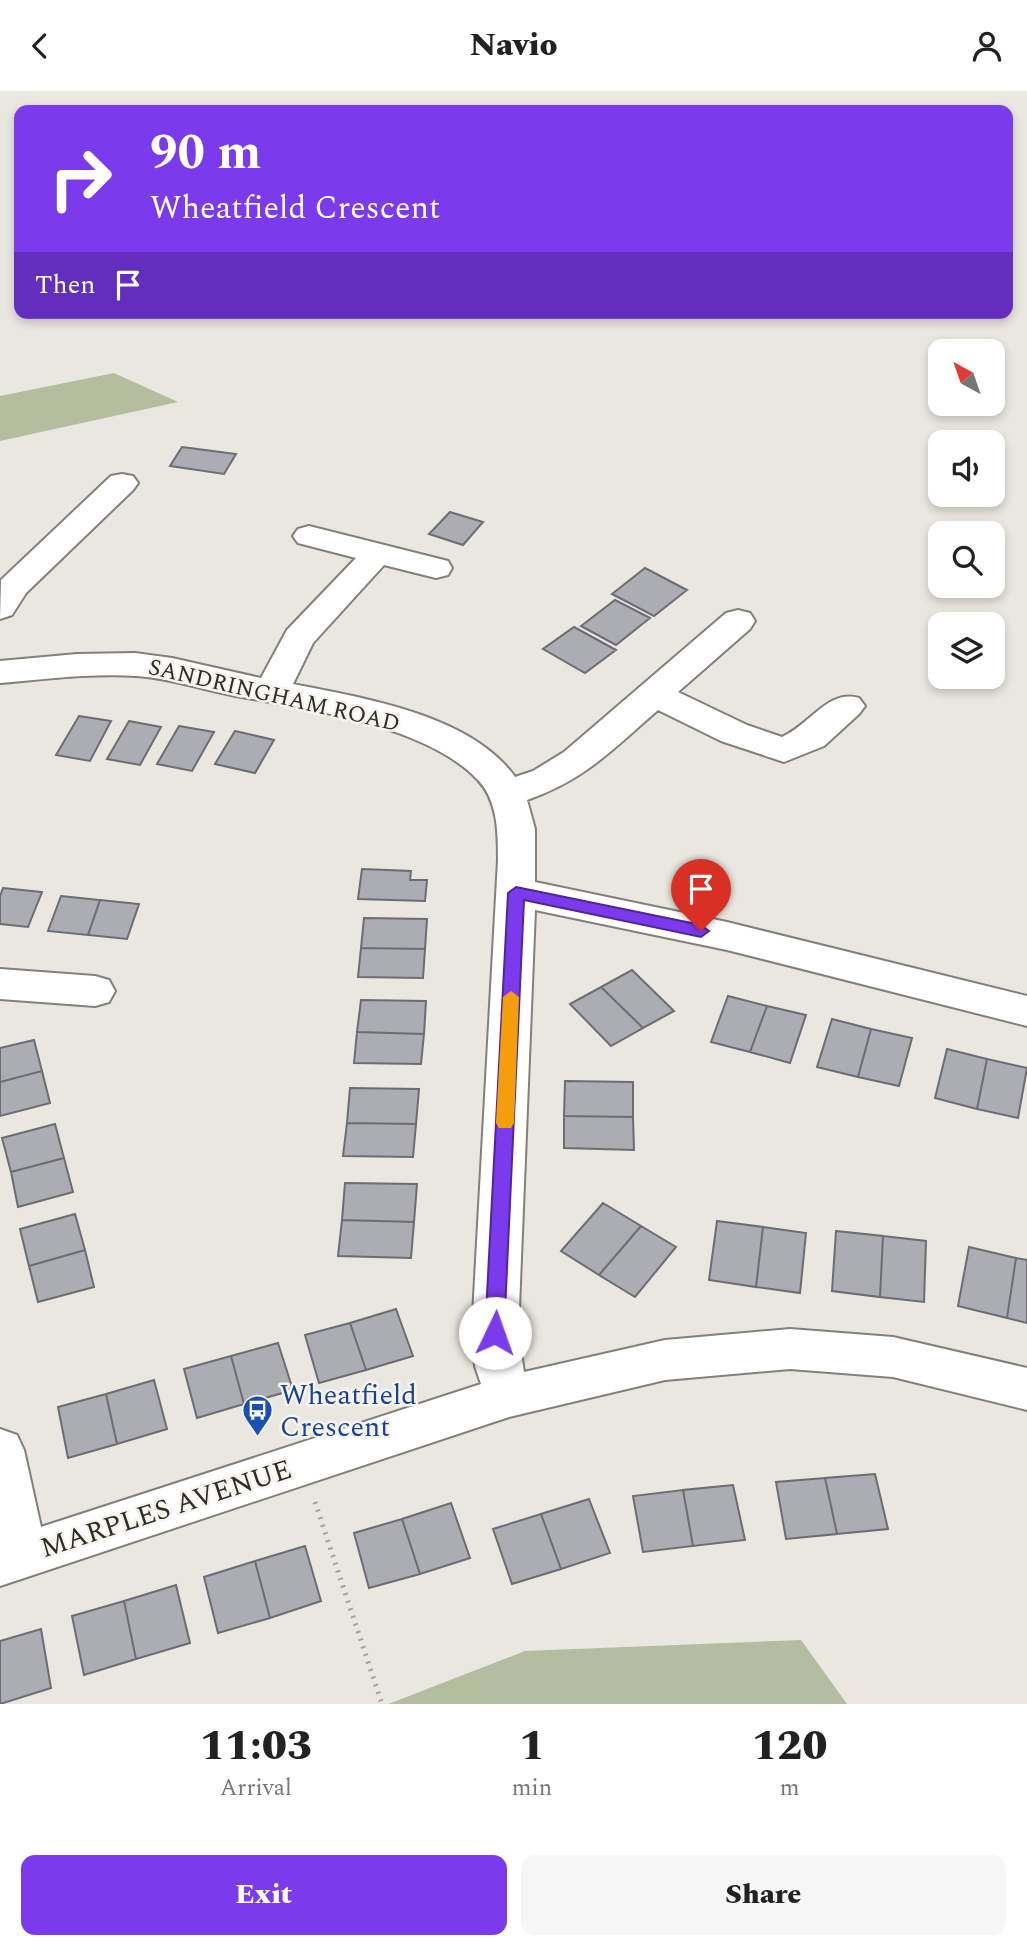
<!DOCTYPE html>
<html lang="en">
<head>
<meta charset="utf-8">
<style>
	:root { --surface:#fff; --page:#f6f6f6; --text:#222; --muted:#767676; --accent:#7c3aed }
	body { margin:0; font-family:Spectral,serif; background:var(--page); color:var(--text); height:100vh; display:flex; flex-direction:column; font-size:26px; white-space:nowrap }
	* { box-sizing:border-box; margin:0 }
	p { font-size:23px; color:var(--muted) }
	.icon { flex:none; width:38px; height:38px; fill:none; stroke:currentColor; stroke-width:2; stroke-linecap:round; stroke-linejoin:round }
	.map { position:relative; height:1613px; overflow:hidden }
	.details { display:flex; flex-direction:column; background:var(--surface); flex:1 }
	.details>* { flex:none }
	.banner { position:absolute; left:14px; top:14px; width:999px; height:214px; border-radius:14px; box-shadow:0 4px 10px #0003; background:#7c3aed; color:#fff; overflow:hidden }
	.needle { width:46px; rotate:320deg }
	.buttons { position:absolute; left:928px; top:248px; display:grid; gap:14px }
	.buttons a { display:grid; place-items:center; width:77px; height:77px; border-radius:14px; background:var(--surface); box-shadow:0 4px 10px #0003; font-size:35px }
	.pin { position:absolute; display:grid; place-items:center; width:60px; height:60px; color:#fff; margin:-72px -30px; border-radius:50% 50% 50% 0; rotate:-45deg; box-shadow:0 0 7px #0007 }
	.pin .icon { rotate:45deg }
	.me { position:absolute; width:77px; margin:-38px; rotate:3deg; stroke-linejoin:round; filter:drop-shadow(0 0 5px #0008) }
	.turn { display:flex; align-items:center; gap:24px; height:147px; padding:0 21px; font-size:32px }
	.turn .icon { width:91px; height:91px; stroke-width:2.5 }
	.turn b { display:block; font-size:49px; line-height:60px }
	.then { display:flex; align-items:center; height:66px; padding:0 21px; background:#0003; gap:14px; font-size:26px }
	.eta { display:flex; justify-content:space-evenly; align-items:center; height:119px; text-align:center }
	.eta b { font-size:42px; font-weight:800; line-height:49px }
	.cta { display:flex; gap:14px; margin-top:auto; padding:14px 21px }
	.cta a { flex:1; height:80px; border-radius:14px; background:var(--accent); color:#fff; font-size:28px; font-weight:800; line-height:80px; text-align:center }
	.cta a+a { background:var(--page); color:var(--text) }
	header { display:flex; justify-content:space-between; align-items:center; height:91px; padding:0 21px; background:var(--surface); font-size:32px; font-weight:800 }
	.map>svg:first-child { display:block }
	.green { fill:#b4bca2 }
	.forest { fill:#b4be9e }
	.building { fill:#acacb3; stroke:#6c6c72; stroke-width:2 }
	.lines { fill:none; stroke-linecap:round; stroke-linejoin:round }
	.minor-casing { stroke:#82807a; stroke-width:4 }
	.path { stroke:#a5a39e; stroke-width:5; stroke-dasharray:2 6; stroke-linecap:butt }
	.minor { fill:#fff; fill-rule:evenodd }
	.route { fill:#7c3aed; stroke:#51269a; stroke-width:2 }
	.slow { fill:#f59e0b }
	.labels { text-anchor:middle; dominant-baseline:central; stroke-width:5; stroke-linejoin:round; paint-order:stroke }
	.street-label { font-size:23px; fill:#2e2d2a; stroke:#f7f4ed }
	.near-transit-label { font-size:28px; fill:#164399; stroke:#f7f4ed; text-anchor:start }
	.near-street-label { font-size:28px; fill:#2e2d2a; stroke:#f7f4ed }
</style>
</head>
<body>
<header><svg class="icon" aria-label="back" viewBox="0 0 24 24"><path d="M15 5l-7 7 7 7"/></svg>Navio<svg class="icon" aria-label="person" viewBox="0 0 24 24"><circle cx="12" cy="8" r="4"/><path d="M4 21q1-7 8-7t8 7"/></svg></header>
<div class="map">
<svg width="1027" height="1613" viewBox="0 0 1027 1613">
	<rect width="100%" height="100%" fill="#eae7e0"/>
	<path class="green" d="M801,1549L847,1613H389L525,1560Z"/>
	<path class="forest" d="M114,282L178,311L0,350V305Z
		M474,1580L487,1613H389Z"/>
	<path class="building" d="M182,356L236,363L224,383L170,375Z
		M450,421L483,431L463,454L429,443Z
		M645,477L687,499L654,525L612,503Z
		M615,509L650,527L616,554L581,535Z
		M574,536L616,559L585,582L543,558Z
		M79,625L111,630L90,670L56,664Z
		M129,630L161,636L140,674L107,668Z
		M179,635L214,641L192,680L157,673Z
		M235,640L274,649L255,682L215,673Z
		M362,778L411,780L410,789H427L425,810L358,808Z
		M3,797L42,801L28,836L0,833V805Z
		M61,805L100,809L88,844L48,840Z
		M100,809L139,813L127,848L88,844Z
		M364,827L427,828L425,858L361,857Z
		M361,857L425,858L423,887L358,886Z
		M632,879L674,920L643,937L601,896Z
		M601,896L643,937L611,955L570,913Z
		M728,905L767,915L750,961L711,951Z
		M361,909L426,910L424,943L357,941Z
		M767,915L806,924L790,972L750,961Z
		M832,928L871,938L858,986L817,976Z
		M871,938L912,947L899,995L858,986Z
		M357,941L424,943L421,973L354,972Z
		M34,949L42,980L0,991V957Z
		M947,958L987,968L977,1018L935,1007Z
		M987,968L1027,977L1018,1027L977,1018Z
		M42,980L50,1012L0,1025V991Z
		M565,990L633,991V1026L564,1025Z
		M350,997L419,998L416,1033L347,1032Z
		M564,1025L633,1026L634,1059L564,1057Z
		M347,1032L416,1033L413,1066L343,1065Z
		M55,1033L64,1067L11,1081L2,1047Z
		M64,1067L73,1101L18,1116L11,1081Z
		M345,1092L417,1093L414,1131L342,1129Z
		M603,1112L641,1135L599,1184L561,1160Z
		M75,1123L85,1159L29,1175L20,1138Z
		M342,1129L414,1131L411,1167L338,1165Z
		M717,1130L763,1136L756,1196L709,1189Z
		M641,1135L676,1156L635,1206L599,1184Z
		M763,1136L806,1142L800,1202L756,1196Z
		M836,1140L883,1145L880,1206L832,1200Z
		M883,1145L926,1150L924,1211L880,1206Z
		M969,1156L1016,1167L1007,1227L958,1215Z
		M85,1159L94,1196L38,1211L29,1175Z
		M1016,1167L1027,1169V1232L1007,1227Z
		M396,1218L413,1265L366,1279L350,1232Z
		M350,1232L366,1279L319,1292L305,1244Z
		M278,1252L293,1299L244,1313L231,1265Z
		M231,1265L244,1313L197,1327L184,1278Z
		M154,1289L167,1338L117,1353L106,1303Z
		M106,1303L117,1353L68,1367L58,1316Z
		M875,1383L888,1438L837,1443L825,1387Z
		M825,1387L837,1443L786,1448L776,1391Z
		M733,1394L745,1449L693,1455L683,1399Z
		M683,1399L693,1455L643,1461L633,1405Z
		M589,1408L610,1462L561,1478L541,1423Z
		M451,1412L470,1467L420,1483L402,1428Z
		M541,1423L561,1478L512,1493L493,1438Z
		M402,1428L420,1483L369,1497L354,1442Z
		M305,1455L321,1510L270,1527L255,1470Z
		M255,1470L270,1527L218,1542L204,1486Z
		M176,1494L190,1552L136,1568L124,1510Z
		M124,1510L136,1568L84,1584L72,1525Z
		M41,1538L51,1597L0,1613V1550Z"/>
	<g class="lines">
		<defs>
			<path id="minor" d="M122,383L133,385L138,392L133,399L26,502L12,524L0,528L1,489L111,385Z
				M309,435L448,470L452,477L448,484L436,487L384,474L313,552L293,593C364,607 471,624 515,686L533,680L564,661L726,522L738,519L750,522L755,530L750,538L678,601L747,634L782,646C811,633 828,598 859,607L865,615L859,623L824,655L784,671L721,650L658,619C613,658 585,689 527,709L535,738V791L727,831L1027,905V935L727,859L535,819L518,1242L524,1281L665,1249L790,1238L893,1246L1027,1277V1319L893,1286L790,1278L665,1289L509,1326L0,1495V1338L17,1344L24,1359L41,1436L481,1293L475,1275L472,1242L498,769C498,742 498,710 478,689C425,633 304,618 231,604C199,598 170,587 137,585C92,582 46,588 0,592V570L77,563L135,562L172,567L261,587L287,539L356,467L298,452L293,445L298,438Z
				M0,878L95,885L109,889L115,900L109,911L95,915L0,908Z"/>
		</defs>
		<use href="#minor" class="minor-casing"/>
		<path class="path" d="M315,1411L382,1613"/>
		<use href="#minor" class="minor"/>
	</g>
	<path class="route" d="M516,796L701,834L709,840L701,846L524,809L504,1242L501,1248L495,1250L488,1248L485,1242L508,802Z"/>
	<path class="slow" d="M511,900L519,906L514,1032L511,1037H499L496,1032L503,906Z"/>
	<defs>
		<symbol id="bus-pin" viewBox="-11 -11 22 30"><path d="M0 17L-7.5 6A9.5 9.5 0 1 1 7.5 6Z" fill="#1a4fb4" stroke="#f7f4ed"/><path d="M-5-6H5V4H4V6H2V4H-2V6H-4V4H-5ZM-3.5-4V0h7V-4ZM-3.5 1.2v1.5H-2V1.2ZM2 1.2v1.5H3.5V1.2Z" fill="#fff"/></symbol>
	</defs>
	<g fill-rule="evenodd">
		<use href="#bus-pin" x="240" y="1302" width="35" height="47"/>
	</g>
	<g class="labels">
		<g class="street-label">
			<text transform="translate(274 605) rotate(13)">SANDRINGHAM ROAD</text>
		</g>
		<g class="near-transit-label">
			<text x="280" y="1304">Wheatfield<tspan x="280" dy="32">Crescent</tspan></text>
		</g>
		<g class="near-street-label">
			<text transform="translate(166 1418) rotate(-18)">MARPLES AVENUE</text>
		</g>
	</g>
</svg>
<div class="buttons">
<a><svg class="needle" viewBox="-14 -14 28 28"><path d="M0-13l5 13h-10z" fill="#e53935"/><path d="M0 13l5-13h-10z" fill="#767676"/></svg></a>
<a><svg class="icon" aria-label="sound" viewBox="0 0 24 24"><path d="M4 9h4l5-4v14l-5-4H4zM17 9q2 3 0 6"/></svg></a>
<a><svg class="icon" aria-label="search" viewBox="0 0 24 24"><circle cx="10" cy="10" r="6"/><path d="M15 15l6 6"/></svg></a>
<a><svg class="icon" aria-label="layers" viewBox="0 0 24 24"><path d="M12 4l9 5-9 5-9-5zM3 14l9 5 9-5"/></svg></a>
</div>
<div class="pin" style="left:701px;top:840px;background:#d93025"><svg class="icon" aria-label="arrive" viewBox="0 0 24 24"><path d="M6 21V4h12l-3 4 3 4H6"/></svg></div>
<svg class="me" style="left:495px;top:1242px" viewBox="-20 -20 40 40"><circle r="19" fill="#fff"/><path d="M0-13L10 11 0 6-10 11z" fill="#7c3aed"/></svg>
<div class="banner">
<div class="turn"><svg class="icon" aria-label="right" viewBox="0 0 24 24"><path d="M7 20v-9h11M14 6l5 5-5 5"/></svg><div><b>90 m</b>Wheatfield Crescent</div></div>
<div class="then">Then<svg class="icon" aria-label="arrive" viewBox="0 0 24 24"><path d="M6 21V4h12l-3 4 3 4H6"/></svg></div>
</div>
</div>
<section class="details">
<div class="eta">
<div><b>11:03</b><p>Arrival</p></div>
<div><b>1</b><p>min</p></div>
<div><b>120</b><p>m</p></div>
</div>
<div class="cta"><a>Exit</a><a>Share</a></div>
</section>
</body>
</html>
